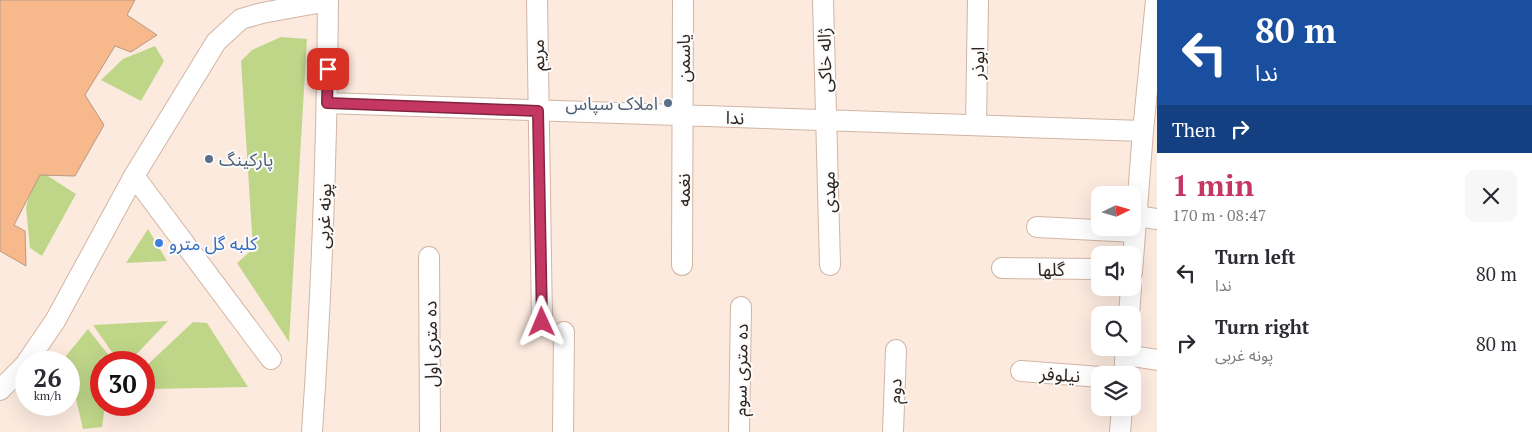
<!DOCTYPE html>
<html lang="en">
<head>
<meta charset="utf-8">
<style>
	:root { --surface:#fff; --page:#f7f7f7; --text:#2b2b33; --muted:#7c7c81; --accent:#c53763 }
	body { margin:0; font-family:"PT Serif","Noto Sans Arabic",serif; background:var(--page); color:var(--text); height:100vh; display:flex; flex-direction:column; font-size:19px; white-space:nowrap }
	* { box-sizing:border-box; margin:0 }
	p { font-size:16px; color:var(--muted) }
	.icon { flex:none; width:28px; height:28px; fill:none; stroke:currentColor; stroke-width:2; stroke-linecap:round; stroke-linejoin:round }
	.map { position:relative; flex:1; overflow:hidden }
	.panel { display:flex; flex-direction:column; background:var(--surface); width:375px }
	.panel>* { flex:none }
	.top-card { background:#1a4fa0; color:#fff; overflow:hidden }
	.needle { width:32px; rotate:85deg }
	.controls { position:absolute; left:1091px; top:186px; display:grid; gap:10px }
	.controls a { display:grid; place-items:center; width:50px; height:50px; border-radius:10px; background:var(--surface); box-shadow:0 5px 20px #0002; font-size:25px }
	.speed { position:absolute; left:15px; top:351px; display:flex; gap:10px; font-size:25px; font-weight:700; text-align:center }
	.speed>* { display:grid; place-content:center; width:65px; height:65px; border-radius:50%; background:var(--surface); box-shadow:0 5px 20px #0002; line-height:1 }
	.speed small { font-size:12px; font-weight:400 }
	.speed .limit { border:8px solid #d22; background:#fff; color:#111 }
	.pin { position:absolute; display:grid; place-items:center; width:42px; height:42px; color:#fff; margin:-21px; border-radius:10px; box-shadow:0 2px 8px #0006 }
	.me { position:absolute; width:55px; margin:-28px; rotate:359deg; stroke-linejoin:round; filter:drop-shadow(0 0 4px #0008) }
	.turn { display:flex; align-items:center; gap:18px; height:105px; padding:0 15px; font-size:22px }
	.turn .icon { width:65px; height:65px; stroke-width:2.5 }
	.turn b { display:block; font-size:35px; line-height:42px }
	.then { display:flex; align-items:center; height:48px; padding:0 15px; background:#0003; gap:10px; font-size:19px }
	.round { display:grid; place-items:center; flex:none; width:52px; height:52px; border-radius:10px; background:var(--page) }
	.summary { display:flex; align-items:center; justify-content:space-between; height:85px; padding:0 15px }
	h1 { font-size:30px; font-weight:800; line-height:38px; color:var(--accent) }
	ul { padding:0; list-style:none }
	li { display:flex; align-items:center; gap:15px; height:70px; padding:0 15px }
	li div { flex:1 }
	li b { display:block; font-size:19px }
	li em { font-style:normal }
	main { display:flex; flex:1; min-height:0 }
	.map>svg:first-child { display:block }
	.green { fill:#bfd689 }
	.building { fill:#f7b88b; stroke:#b59a87 }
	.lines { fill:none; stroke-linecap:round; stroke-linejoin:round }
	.minor-casing { stroke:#d2b5a3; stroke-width:22 }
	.minor { stroke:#fff; stroke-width:20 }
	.route-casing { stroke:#802440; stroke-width:12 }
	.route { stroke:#c53763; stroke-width:9 }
	.service-dot { fill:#5c6f8a; stroke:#fbfbfb; stroke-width:2 }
	.shop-dot { fill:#3f7fe0; stroke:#fbfbfb; stroke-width:2 }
	.labels { text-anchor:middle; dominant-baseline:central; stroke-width:4; stroke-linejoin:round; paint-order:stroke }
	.street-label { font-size:18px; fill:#2f241d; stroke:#fbfbfb }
	.service-label { font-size:18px; fill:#4e5e75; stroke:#fbfbfb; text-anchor:end }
	.shop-label { font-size:18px; fill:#366cbe; stroke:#fbfbfb; text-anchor:start }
</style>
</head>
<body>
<main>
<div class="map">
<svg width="1157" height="432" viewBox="0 0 1157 432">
	<rect width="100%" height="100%" fill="#fceadf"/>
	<path class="green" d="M281,37L307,39L289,342L237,263L253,249L241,61L252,50Z
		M155,46L164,61L141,101L101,80L123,59Z
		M37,169L76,194L42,256L30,248L26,207Z
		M148,229L167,261L126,263Z
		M168,321L129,362H119L93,325Z
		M193,322L207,323L248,387L151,389L144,368Z
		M88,329L114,362H101V405H105L102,427L83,429L66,356Z"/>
	<path class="building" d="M0,0H135L127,15L157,35L131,52L115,46L85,95L104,125L75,176L40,175L14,225L25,231L26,266L0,251Z"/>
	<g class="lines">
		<defs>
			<path id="minor" d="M537,0L542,322
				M823,0L830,265
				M327,103L1143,131
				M976,125L978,0
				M134,176L271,359
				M1137,216L1157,219
				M1037,227L1135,232
				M429,257L430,432
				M682,265L683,0
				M1002,268L1100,269
				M1132,272L1143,131L1156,0
				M1129,315L1131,288
				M1126,355L1157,360
				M27,362L55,321L134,176L216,42L241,19L262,13L328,1
				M1021,371L1100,377
				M1124,375L1126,348
				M0,390L26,364
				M312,432C322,288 327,144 328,0
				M563,432L564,332
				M739,432L741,307
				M893,432L896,350
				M1120,432L1122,408"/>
		</defs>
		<use href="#minor" class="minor-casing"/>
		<use href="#minor" class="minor"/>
	</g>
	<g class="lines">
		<defs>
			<path id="route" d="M328,69L327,103L538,111L542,322"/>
		</defs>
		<use href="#route" class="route-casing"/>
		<use href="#route" class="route"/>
	</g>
	<g class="service-dot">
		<circle cx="668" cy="103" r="5"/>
		<circle cx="209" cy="159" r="5"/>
	</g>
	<circle class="shop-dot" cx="159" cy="243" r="5"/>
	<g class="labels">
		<g class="street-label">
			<text transform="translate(537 55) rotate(-91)">مریم</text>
			<text transform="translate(683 58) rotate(-90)">یاسمن</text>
			<text transform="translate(824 60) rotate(-91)">ژاله خاکی</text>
			<text transform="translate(977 63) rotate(-89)">ابوذر</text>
			<text transform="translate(735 117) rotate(2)">ندا</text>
			<text transform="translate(683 190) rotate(-90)">نغمه</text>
			<text transform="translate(828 192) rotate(-91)">مهدی</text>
			<text transform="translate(323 216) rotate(-88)">پونه غربی</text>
			<text x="1051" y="269">گلها</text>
			<text transform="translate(430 344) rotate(-91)">ده متری اول</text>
			<text transform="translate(740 370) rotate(-89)">ده متری سوم</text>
			<text transform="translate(1060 374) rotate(4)">نیلوفر</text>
			<text transform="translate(894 391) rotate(-88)">دوم</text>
		</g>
		<g class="service-label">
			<text x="658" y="103">املاک سپاس</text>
			<text x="219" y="159" text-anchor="start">پارکینگ</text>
		</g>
		<g class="shop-label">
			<text x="169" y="243">کلبه گل مترو</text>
		</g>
	</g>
</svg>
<div class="controls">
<a><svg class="needle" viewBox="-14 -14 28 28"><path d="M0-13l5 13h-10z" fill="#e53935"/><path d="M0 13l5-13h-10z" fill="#7c7c81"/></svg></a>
<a><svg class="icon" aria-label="sound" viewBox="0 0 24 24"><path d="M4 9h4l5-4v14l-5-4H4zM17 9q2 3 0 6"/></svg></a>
<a><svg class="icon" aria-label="search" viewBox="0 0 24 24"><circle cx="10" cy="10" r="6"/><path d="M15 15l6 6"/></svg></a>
<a><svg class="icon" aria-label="layers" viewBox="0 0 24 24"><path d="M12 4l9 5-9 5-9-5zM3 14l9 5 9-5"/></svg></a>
</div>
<div class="speed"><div>26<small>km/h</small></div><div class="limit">30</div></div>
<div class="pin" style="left:328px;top:69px;background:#d93025"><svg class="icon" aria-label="arrive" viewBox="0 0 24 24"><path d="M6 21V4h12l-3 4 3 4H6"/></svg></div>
<svg class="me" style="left:542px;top:322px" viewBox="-20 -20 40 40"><path d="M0-17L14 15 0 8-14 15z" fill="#c53763" stroke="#fff" stroke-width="4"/></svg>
</div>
<section class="panel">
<div class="top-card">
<div class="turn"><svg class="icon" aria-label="left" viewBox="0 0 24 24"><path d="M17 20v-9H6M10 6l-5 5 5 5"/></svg><div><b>80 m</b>ندا</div></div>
<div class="then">Then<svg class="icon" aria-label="right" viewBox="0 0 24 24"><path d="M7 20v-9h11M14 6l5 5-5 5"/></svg></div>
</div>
<div class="summary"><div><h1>1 min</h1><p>170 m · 08:47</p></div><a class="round"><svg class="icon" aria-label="close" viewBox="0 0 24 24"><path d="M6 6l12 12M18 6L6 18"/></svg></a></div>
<ul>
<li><svg class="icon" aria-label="left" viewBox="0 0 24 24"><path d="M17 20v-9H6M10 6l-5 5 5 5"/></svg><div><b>Turn left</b><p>ندا</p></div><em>80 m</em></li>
<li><svg class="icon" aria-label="right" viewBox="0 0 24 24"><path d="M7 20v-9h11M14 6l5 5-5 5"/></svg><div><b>Turn right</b><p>پونه غربی</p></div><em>80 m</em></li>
</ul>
</section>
</main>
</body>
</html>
